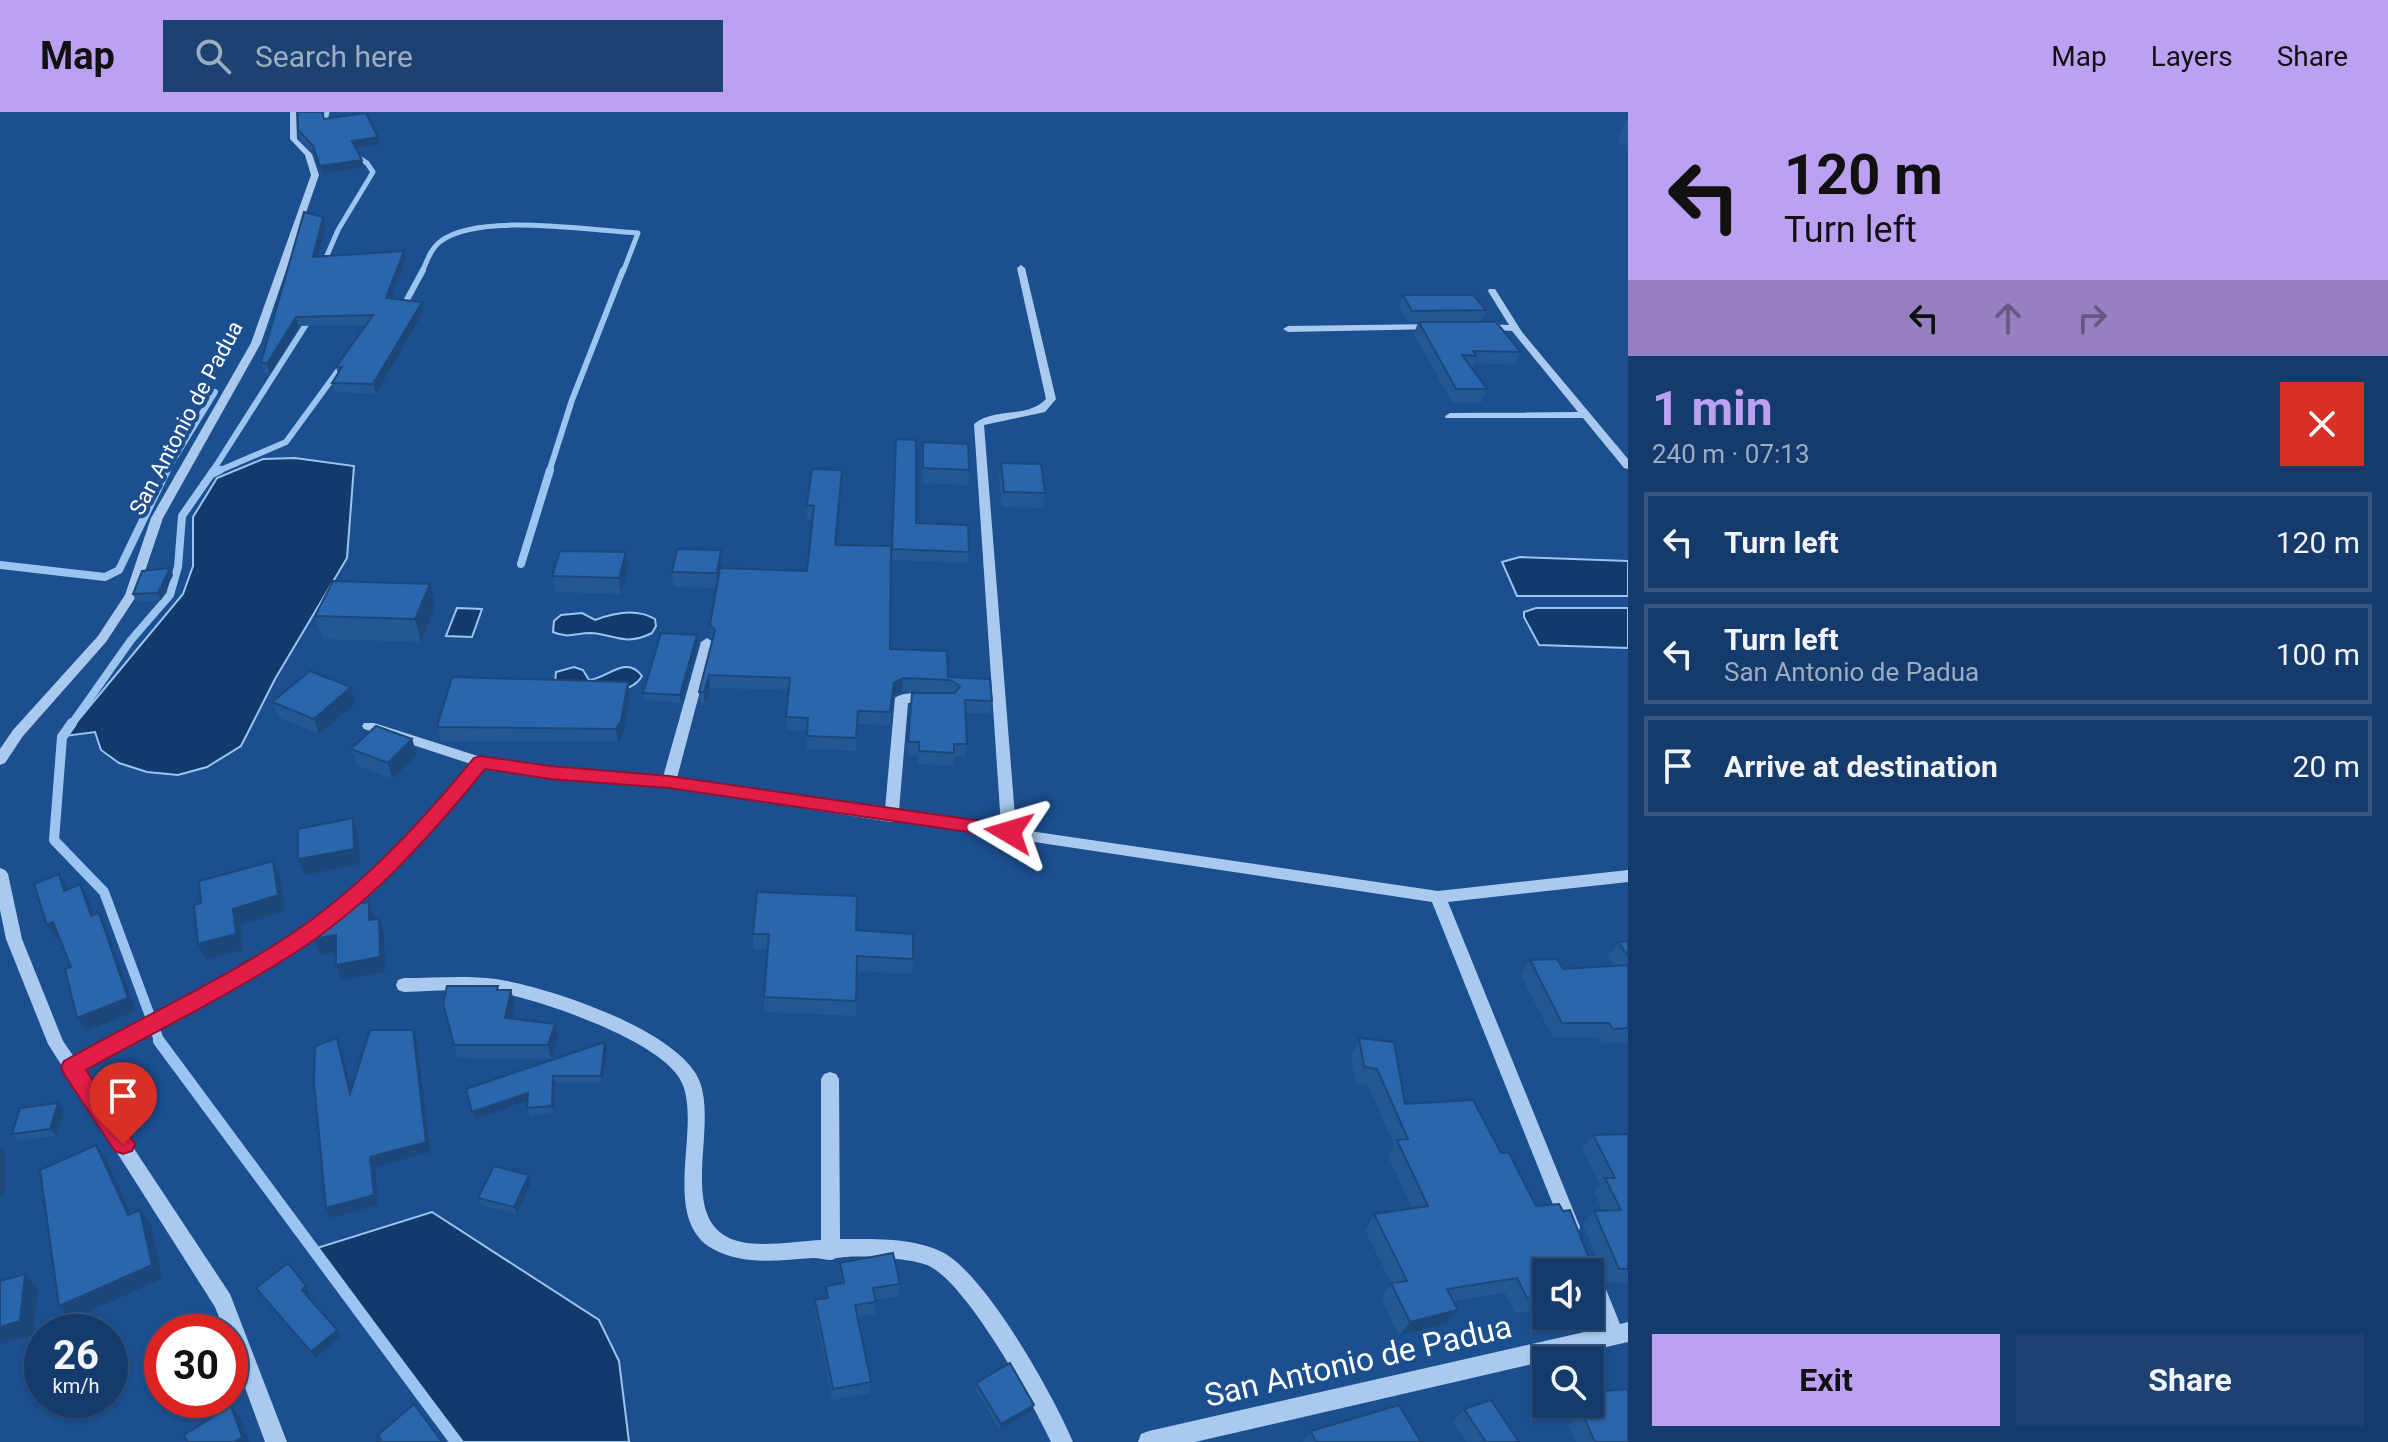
<!DOCTYPE html>
<html lang="en">
<head>
<meta charset="utf-8">
<style>
	:root { --surface:#143b6b; --page:#1d4271; --text:#f1f3f6; --muted:#9dadc1; --line:#33557e; --accent:#bca0f2 }
	body { margin:0; font-family:Roboto,sans-serif; background:var(--page); color:var(--text); height:100vh; display:flex; flex-direction:column; font-size:30px; white-space:nowrap }
	* { box-sizing:border-box; margin:0 }
	p { font-size:26px; color:var(--muted) }
	.icon { flex:none; width:44px; height:44px; fill:none; stroke:currentColor; stroke-width:2; stroke-linecap:round; stroke-linejoin:round }
	.map { position:relative; flex:1; overflow:hidden }
	.drawer { display:flex; flex-direction:column; background:var(--surface); width:760px }
	.drawer>* { flex:none }
	.guide { background:#bca0f2; color:#111; overflow:hidden }
	.buttons { position:absolute; left:1532px; top:1146px; display:grid; gap:16px }
	.buttons a { display:grid; place-items:center; width:72px; height:72px; border-radius:0px; background:var(--surface); box-shadow:0 2px 6px #0004,0 0 0 2px var(--line); font-size:40px }
	.speed { position:absolute; left:24px; top:1202px; display:flex; gap:16px; font-size:40px; font-weight:700; text-align:center }
	.speed>* { display:grid; place-content:center; width:104px; height:104px; border-radius:50%; background:var(--surface); box-shadow:0 2px 6px #0004,0 0 0 2px var(--line); line-height:1 }
	.speed small { font-size:20px; font-weight:400 }
	.speed .limit { border:12px solid #d22; background:#fff; color:#111 }
	.pin { position:absolute; display:grid; place-items:center; width:68px; height:68px; color:#fff; margin:-82px -34px; border-radius:50% 50% 50% 0; rotate:-45deg; box-shadow:0 0 8px #0007 }
	.pin .icon { rotate:45deg }
	.me { position:absolute; width:88px; margin:-44px; rotate:277deg; stroke-linejoin:round; filter:drop-shadow(0 0 6px #0008) }
	.turn { display:flex; align-items:center; gap:28px; height:168px; padding:0 24px; font-size:36px }
	.turn .icon { width:104px; height:104px; stroke-width:2.5 }
	.turn b { display:block; font-size:56px; line-height:68px }
	.lanes { display:flex; align-items:center; height:76px; padding:0 24px; background:#0003; justify-content:center; gap:40px; direction:ltr }
	.lanes .off { opacity:.35 }
	.round { display:grid; place-items:center; flex:none; width:84px; height:84px; border-radius:0px; background:var(--page) }
	.headline { display:flex; align-items:center; justify-content:space-between; height:136px; padding:0 24px }
	h1 { font-size:48px; font-weight:700; line-height:60px; color:var(--accent) }
	.cta { display:flex; gap:16px; margin-top:auto; padding:16px 24px }
	.cta a { flex:1; height:92px; border-radius:0px; background:var(--accent); color:#111; font-size:32px; font-weight:700; line-height:92px; text-align:center }
	.cta a+a { background:var(--page); color:var(--text) }
	ul { padding:0; list-style:none }
	li { display:flex; align-items:center; gap:24px; height:100px; margin:0 16px 12px; padding:0 8px; border:4px solid var(--line); border-radius:0px }
	li div { flex:1 }
	li b { display:block; font-size:30px }
	li em { font-style:normal }
	header { display:flex; align-items:center; gap:48px; box-sizing:border-box; height:112px; padding:0 40px; background:var(--accent); color:#111 }
	header strong { font-size:38px }
	nav { display:flex; gap:44px; margin-inline-start:auto; font-size:28px }
	.search { width:560px; height:72px; background:var(--page); display:flex; align-items:center; gap:20px; box-sizing:border-box; padding:0 28px; border-radius:0px; color:var(--muted); font-size:30px }
	main { display:flex; flex:1; min-height:0 }
	.map>svg:first-child { display:block }
	.water { fill:#123a6d; stroke:#9cc4f0; stroke-width:2 }
	.lines { fill:none; stroke-linecap:round; stroke-linejoin:round }
	.stream-far4 { stroke:#9cc4f0; stroke-width:5 }
	.stream-far3 { stroke:#9cc4f0; stroke-width:6 }
	.stream-far2 { stroke:#9cc4f0; stroke-width:8 }
	.stream-far1 { stroke:#9cc4f0; stroke-width:10 }
	.stream { stroke:#9cc4f0; stroke-width:12 }
	.minor { fill:#a9c9ee; fill-rule:evenodd }
	.wall { fill:#245895 }
	.shaded-wall { fill:#1d4779 }
	.building { fill:#2a66ad; stroke:#1d4779; stroke-width:2 }
	.route { fill:#e11d48; stroke:#92132f; stroke-width:2 }
	.labels { text-anchor:middle; dominant-baseline:central; stroke-width:8; stroke-linejoin:round; paint-order:stroke }
	.far-street-label { font-size:22px; fill:#fff; stroke:#1b4f8f }
	.near-street-label { font-size:32px; fill:#fff; stroke:#1b4f8f }
</style>
</head>
<body>
<header>
<strong>Map</strong>
<div class="search"><svg class="icon" aria-label="search" viewBox="0 0 24 24"><circle cx="10" cy="10" r="6"/><path d="M15 15l6 6"/></svg>Search here</div>
<nav><a>Map</a><a>Layers</a><a>Share</a></nav>
</header>
<main>
<div class="map">
<svg width="1628" height="1330" viewBox="0 0 1628 1330">
	<rect width="100%" height="100%" fill="#1b4f8f"/>
	<path class="water" d="M295,346L354,354L347,446L275,567L241,634L207,655L178,663L147,660L119,651L101,638L95,620L65,624L183,482L193,454V405L217,366L263,347Z
		M1520,445L1628,449V484H1517L1502,450Z
		M457,496L482,497L472,525L446,524Z
		M1536,496H1628V536L1539,533L1524,505V500Z
		M582,501L595,508C613,501 637,496 655,507L656,514L652,521C624,535 615,522 590,521C576,521 568,527 553,520L554,509L561,503Z
		M574,555L583,558L589,568C607,567 626,542 642,564C627,590 579,575 555,572L556,560Z
		M432,1100L599,1208L619,1249L629,1330H463L317,1136Z"/>
	<g class="lines">
		<path class="stream-far4" d="M323,17L327,0
			M322,155L338,118L373,60L367,51L352,42
			M422,160C427,149 431,136 441,129C479,100 591,119 638,121L623,160"/>
		<path class="stream-far3" d="M403,195L423,158
			M166,360L215,280
			M212,360L312,203
			M216,360L286,330L343,252
			M549,360L572,288L623,158"/>
		<path class="stream-far2" d="M212,362L220,358
			M521,452L550,358
			M0,453L105,465L119,458L167,358
			M71,613L131,528L170,483L178,455L182,404L214,358"/>
		<path class="stream-far1" d="M72,611L62,625L54,728L104,780L160,931"/>
		<path class="stream" d="M159,929L456,1330"/>
		<path class="minor" d="M290,0H296L297,27L312,42L319,63L261,231L163,406L137,483L106,530L23,624L5,651L0,653V637L13,618L98,524L125,483L151,406L251,231L311,63L305,43L290,27Z
			M1021,153L1025,156L1056,287L1045,300L984,313L1016,717L1438,779L1628,758V770L1448,790L1580,1115L1578,1121L1571,1124L1564,1121L1562,1115L1432,790L895,709L891,710L669,675L550,665L483,655C434,715 383,773 320,820C247,875 163,915 82,958L230,1182L287,1330H265L230,1235V1220H225L215,1195L48,932L6,827L0,798V756L5,758L8,762L22,827L63,929L74,945C153,904 234,865 307,814C369,769 422,711 471,652L364,617L362,614L364,611H374L481,645L550,655L663,665L701,530L707,526L713,530L677,666L885,697L895,586C904,579 923,581 935,584L937,587L935,590L908,591L899,699L1001,714L974,312C995,295 1027,307 1046,287L1017,156Z
			M1489,177H1495L1522,220L1628,347V357L1624,356L1583,306H1446L1445,304L1450,301L1578,300L1512,219L1480,217V213L1483,212L1509,213L1488,179Z
			M1435,212L1438,213V217L1288,220L1283,217L1288,214Z
			M404,866C434,866 465,863 496,867C548,875 668,915 696,962C724,1008 669,1115 742,1130C762,1135 800,1129 821,1128V967L824,962L830,960L836,962L839,967L840,1127C873,1127 914,1125 944,1141C987,1165 1054,1284 1073,1330H1051C1032,1290 966,1169 927,1153C910,1146 855,1142 837,1146C835,1146 833,1148 831,1148C826,1148 819,1146 813,1146C779,1148 744,1154 713,1137C659,1107 702,1016 682,971C664,929 538,887 495,880C465,876 434,879 404,880L398,878L396,873L398,868Z
			M1590,1153L1597,1155L1620,1212L1628,1210V1230L1195,1330H1138L1141,1322L1149,1319L1602,1216L1590,1187V1160H1581L1583,1155Z"/>
	</g>
	<path class="wall" d="M324,7L378,25L380,33L356,36L364,55L322,62L315,41L300,26L298,18Z
		M1626,8H1628V34L1617,30Z
		M323,105L326,113L318,144L404,139L406,148L391,187L424,199L376,282L335,280L332,271L338,262L336,255L366,213L299,214L270,262L264,260L261,250Z
		M1403,183L1486,198L1481,210L1521,240L1516,253L1474,251L1472,257L1487,277L1482,290H1452L1414,222L1418,210H1408L1399,195Z
		M896,327L916,411L969,440L968,451L892,448Z
		M923,330L969,358L968,373L922,371Z
		M1001,351L1045,381L1043,396L1002,395L999,366Z
		M842,370L836,433L890,537L948,565L992,589L990,602L965,601L967,632L965,645H954L953,654L918,652V643H907L912,581H949L902,579L894,583L890,613L857,612L856,639L807,637V618H786V605L789,578L710,576L705,593L700,592L699,580L713,527L711,525L710,513L716,476L674,475L672,460L722,453L721,456L807,459L812,406H807V393Z
		M170,456L173,463L161,488L136,490L133,482Z
		M628,456L621,482L555,480L552,464Z
		M435,494L421,530L322,527L315,504Z
		M697,523L698,530L681,591L644,588L643,581Z
		M628,570L630,584L623,622L618,630L441,629L437,615Z
		M351,575L356,591L319,622L278,605L272,590Z
		M412,627L417,643L392,667L356,653L351,637Z
		M856,818L913,847L912,862L857,859L856,904L764,900V885L768,837H753V822Z
		M1628,829V930L1602,932L1599,926H1553L1521,863L1530,848L1563,857L1614,854L1608,845L1618,830Z
		M499,878L515,892L511,907L558,925L551,947L458,946L454,933Z
		M1359,926L1405,992L1501,1041L1536,1094L1589,1146L1597,1147L1583,1113L1594,1099H1603L1594,1080L1600,1073L1582,1037L1593,1023L1628,1022V1170H1606L1600,1156L1593,1164L1596,1169L1590,1176V1160H1546V1194L1543,1198L1515,1201L1505,1181L1453,1189L1446,1212L1399,1224L1381,1186L1391,1171L1365,1118L1374,1102L1412,1097L1388,1044L1394,1033L1368,973L1356,972L1351,943Z
		M605,930L607,937L602,971H555L554,1001L530,1004L527,996L528,989L475,1007Z
		M58,991L64,999L56,1024L18,1029L12,1022Z
		M531,1071L517,1102L481,1093L478,1086Z
		M840,1151L900,1172L899,1184L875,1188V1202L857,1205L871,1270L870,1281L832,1288L815,1200V1188L826,1186V1174L841,1171L840,1163Z
		M306,1174L310,1181L307,1184L341,1224L315,1247L256,1176Z
		M976,1271L1034,1293L1032,1299L1000,1318L975,1277Z
		M1628,1274V1330H1576L1568,1312L1579,1301L1576,1292H1590V1280L1625,1278Z
		M1464,1297L1519,1330H1466L1453,1310Z
		M1311,1319L1421,1330H1303Z"/>
	<path class="shaded-wall" d="M378,25L380,33L353,36L352,29Z
		M362,48L364,55L322,62L320,54Z
		M323,105L326,113L316,154L313,145Z
		M404,139L406,148L388,195L386,186Z
		M422,190L424,199L376,282L373,272Z
		M296,205L299,214L270,262L267,252Z
		M842,358V370L835,445V433Z
		M721,438L722,453L718,476L717,461Z
		M626,440L628,456L621,482L619,466Z
		M170,456L173,463L161,488L158,481Z
		M430,472L435,494L421,530L415,507Z
		M697,523L698,530L681,591L680,583Z
		M709,563L710,576L705,593L704,580Z
		M903,566L902,579L894,583L890,613L894,571Z
		M628,570L630,584L623,622L618,630L616,617Z
		M351,575L356,591L319,622L314,607Z
		M412,627L417,643L392,667L388,651Z
		M353,706L358,722L360,752L305,763L298,747Z
		M273,749L280,765L285,799L240,813L243,838L206,848L198,832Z
		M59,762L67,776L72,792L64,779Z
		M80,772L88,786L99,818L91,804Z
		M369,790L374,805L375,824L369,808Z
		M99,801L106,815L136,899L86,919L77,906Z
		M379,807L384,823L385,860L342,868L336,853Z
		M53,810L62,824L55,826L47,813Z
		M336,823L342,839L321,843L314,827Z
		M511,878L515,892L509,920L505,906Z
		M555,912L558,925L551,947L548,933Z
		M413,918L417,929L430,1040L375,1055L378,1093L331,1106L326,1096L370,1045Z
		M337,926L341,936L355,992L350,982Z
		M605,930L607,937L602,971L601,964Z
		M553,964L555,971L554,1001L552,994Z
		M528,981L530,988L475,1007L472,1000Z
		M58,991L64,999L56,1024L50,1017Z
		M0,1033L5,1040V1082L0,1084Z
		M96,1033L106,1047L138,1117L128,1103Z
		M529,1063L531,1071L517,1102L514,1095Z
		M140,1098L151,1112L162,1167L71,1207L59,1194Z
		M25,1162L38,1176L33,1223L0,1232V1215Z
		M306,1174L310,1181L306,1185L302,1178Z
		M1458,1198L1446,1212L1399,1224L1410,1210Z
		M337,1218L341,1224L315,1247L311,1240Z
		M1034,1293L1032,1299L1000,1318L1001,1312Z
		M231,1294L240,1306L249,1330H234Z"/>
	<path class="building" d="M298,0H322L324,7L366,1L378,25L352,29L362,48L320,54L313,34L298,18Z
		M304,100L323,105L313,145L404,139L386,186L422,190L373,272L332,271L342,255H336L373,203L296,205L267,252L261,250Z
		M1403,183H1473L1486,198L1412,199Z
		M1419,210H1496L1521,240L1473,239L1476,244L1462,243L1487,277H1456Z
		M896,327L916,328V411L968,413L969,440L892,437Z
		M923,330L968,332L969,358L923,356Z
		M1001,351L1041,352L1045,381L1004,380Z
		M812,357L842,358L835,433L891,434L890,537L947,539L948,565L990,567L992,589L965,588L967,632H954V641L919,639V630H908L912,581H955L960,574L950,568L903,566L894,571L890,600L858,599L856,626L807,624L808,606L786,605L790,566L709,563L704,580H699L715,518L710,513L720,456L807,459L814,394L807,393Z
		M677,437L721,438L717,461L672,460Z
		M560,439L626,440L619,466L552,464Z
		M170,456L158,481L133,482L142,459Z
		M333,469L430,472L415,507L315,504Z
		M661,521L697,523L680,583L643,581Z
		M310,559L351,575L314,607L272,590Z
		M452,565L628,570L621,609L616,617L437,615Z
		M376,614L412,627L388,651L351,637Z
		M353,706L354,737L298,747V717Z
		M273,749L278,783L233,797L236,822L198,832L194,793L201,791L199,769Z
		M59,762L64,779L80,772L91,804L99,801L128,886L77,906L65,857L71,855L53,810L47,813L34,772Z
		M757,780L857,784L856,818L913,822V847L857,844L856,889L764,885L769,822H753Z
		M369,790V808L379,807L380,845L336,853V823L314,827L315,807L328,797Z
		M1628,829V844L1618,830Z
		M1557,847L1563,857L1628,853V916L1613,917L1609,911H1562L1530,848Z
		M447,874H498L497,878H511L505,906L555,912L548,933H454L443,891Z
		M370,918H413L426,1030L370,1045L374,1083L326,1096L314,971L315,934L337,926L350,982Z
		M1359,926L1394,930L1405,992L1473,988L1501,1041H1509L1536,1094L1559,1092L1563,1099L1570,1098L1589,1146L1600,1148L1601,1156H1589L1596,1169L1590,1170V1160H1546V1184L1527,1186L1517,1166L1447,1177L1458,1198L1410,1210L1391,1171L1407,1169L1374,1102L1428,1094L1397,1028L1408,1027L1377,957L1364,955Z
		M605,930L601,964H553L552,994L527,996L528,981L472,1000L466,977Z
		M58,991L50,1017L12,1022L20,996Z
		M1628,1022V1157H1619L1594,1099L1621,1098L1605,1066H1615L1593,1023Z
		M96,1033L128,1103L140,1098L152,1153L59,1194L40,1058Z
		M494,1054L529,1063L514,1095L478,1086Z
		M893,1141L900,1172L873,1176L876,1190L855,1193L871,1270L833,1277L815,1188L828,1186L826,1174L844,1171L840,1151Z
		M288,1151L306,1174L302,1178L337,1218L311,1240L256,1176Z
		M25,1162L20,1209L0,1215V1169Z
		M1010,1251L1034,1293L1001,1312L976,1271Z
		M1628,1277V1330H1595L1581,1299L1597,1297L1590,1283V1280Z
		M1491,1288L1519,1330H1486L1464,1297Z
		M414,1292L442,1330H378L381,1327L378,1323Z
		M1399,1293L1421,1330H1316L1311,1319Z
		M231,1294L242,1325L234,1330H187L184,1323Z"/>
	<path class="route" d="M480,644L550,654L669,664L1009,713L1018,720L1009,726L669,676L550,667L485,657C430,725 367,795 293,842C227,884 155,920 86,958L135,1032L132,1039L123,1042L115,1039L64,962L61,955L64,949C135,909 210,874 279,830C354,783 418,714 474,646Z"/>
	<g class="labels">
		<g class="far-street-label">
			<text transform="translate(186 306) rotate(-62)">San Antonio de Padua</text>
		</g>
		<g class="near-street-label">
			<text transform="translate(1358 1249) rotate(-13)">San Antonio de Padua</text>
		</g>
	</g>
</svg>
<div class="buttons">
<a><svg class="icon" aria-label="sound" viewBox="0 0 24 24"><path d="M4 9h4l5-4v14l-5-4H4zM17 9q2 3 0 6"/></svg></a>
<a><svg class="icon" aria-label="search" viewBox="0 0 24 24"><circle cx="10" cy="10" r="6"/><path d="M15 15l6 6"/></svg></a>
</div>
<div class="speed"><div>26<small>km/h</small></div><div class="limit">30</div></div>
<div class="pin" style="left:123px;top:1032px;background:#d93025"><svg class="icon" aria-label="arrive" viewBox="0 0 24 24"><path d="M6 21V4h12l-3 4 3 4H6"/></svg></div>
<svg class="me" style="left:1009px;top:720px" viewBox="-20 -20 40 40"><path d="M0-17L14 15 0 8-14 15z" fill="#e11d48" stroke="#fff" stroke-width="4"/></svg>
</div>
<section class="drawer">
<div class="guide">
<div class="turn"><svg class="icon" aria-label="left" viewBox="0 0 24 24"><path d="M17 20v-9H6M10 6l-5 5 5 5"/></svg><div><b>120 m</b>Turn left</div></div>
<div class="lanes"><svg class="icon" aria-label="left" viewBox="0 0 24 24"><path d="M17 20v-9H6M10 6l-5 5 5 5"/></svg><svg class="icon off" aria-label="ahead" viewBox="0 0 24 24"><path d="M12 20V5M6 11l6-6 6 6"/></svg><svg class="icon off" aria-label="right" viewBox="0 0 24 24"><path d="M7 20v-9h11M14 6l5 5-5 5"/></svg></div>
</div>
<div class="headline"><div><h1>1 min</h1><p>240 m · 07:13</p></div><a class="round" style="background:#d93025;color:#fff"><svg class="icon" aria-label="close" viewBox="0 0 24 24"><path d="M6 6l12 12M18 6L6 18"/></svg></a></div>
<ul>
<li><svg class="icon" aria-label="left" viewBox="0 0 24 24"><path d="M17 20v-9H6M10 6l-5 5 5 5"/></svg><div><b>Turn left</b></div><em>120 m</em></li>
<li><svg class="icon" aria-label="left" viewBox="0 0 24 24"><path d="M17 20v-9H6M10 6l-5 5 5 5"/></svg><div><b>Turn left</b><p>San Antonio de Padua</p></div><em>100 m</em></li>
<li><svg class="icon" aria-label="arrive" viewBox="0 0 24 24"><path d="M6 21V4h12l-3 4 3 4H6"/></svg><div><b>Arrive at destination</b></div><em>20 m</em></li>
</ul>
<div class="cta"><a>Exit</a><a>Share</a></div>
</section>
</main>
</body>
</html>
